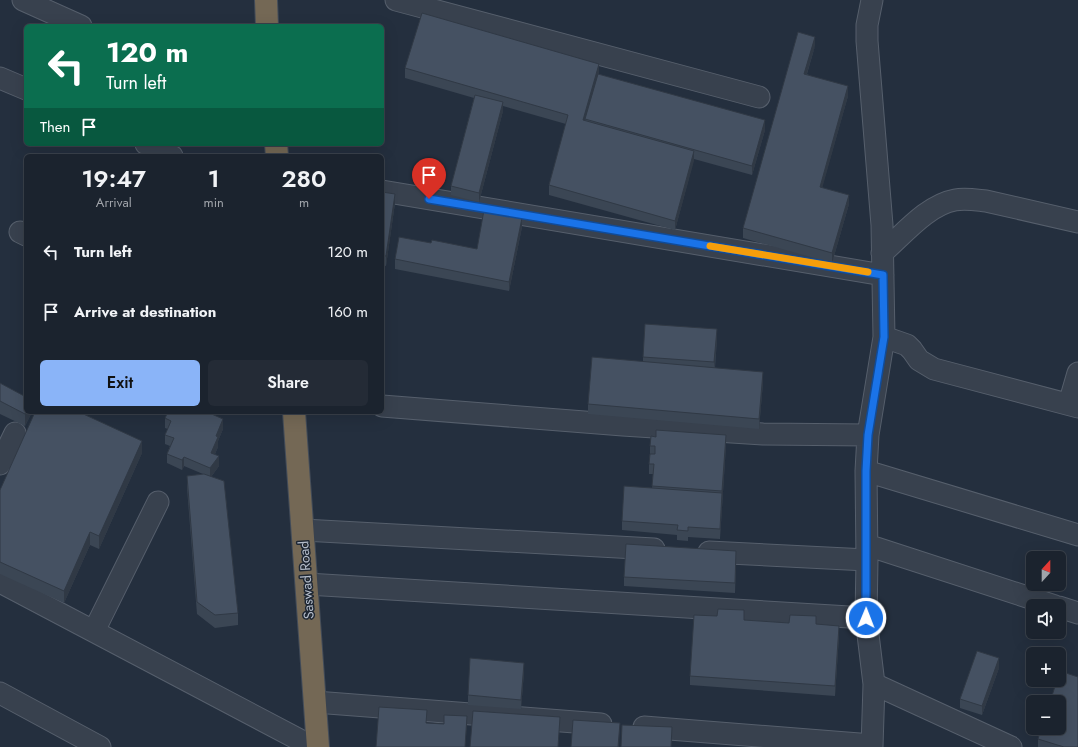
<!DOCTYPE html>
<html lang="en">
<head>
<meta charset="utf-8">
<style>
	:root { --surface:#1b232e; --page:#242b36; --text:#f1f3f6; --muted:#a0a4aa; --line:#39404a; --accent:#8ab4f8 }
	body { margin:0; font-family:Jost,sans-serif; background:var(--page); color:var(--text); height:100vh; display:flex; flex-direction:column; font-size:15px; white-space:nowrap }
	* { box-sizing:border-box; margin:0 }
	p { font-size:13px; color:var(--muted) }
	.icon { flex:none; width:22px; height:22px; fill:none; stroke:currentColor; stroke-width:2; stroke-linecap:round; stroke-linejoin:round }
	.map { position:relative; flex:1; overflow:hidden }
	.sheet { position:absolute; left:24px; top:154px; width:360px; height:260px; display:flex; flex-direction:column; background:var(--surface); border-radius:6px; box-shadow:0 4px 16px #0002,0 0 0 1px var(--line) }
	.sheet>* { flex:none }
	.hud { position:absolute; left:24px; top:24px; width:360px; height:122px; border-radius:6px; box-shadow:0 4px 16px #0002,0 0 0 1px var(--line); background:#0b6e4f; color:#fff; overflow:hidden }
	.needle { width:26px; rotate:21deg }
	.tools { position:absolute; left:1026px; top:551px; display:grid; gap:8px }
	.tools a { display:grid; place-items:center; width:40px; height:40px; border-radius:6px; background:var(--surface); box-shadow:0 4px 16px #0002,0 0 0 1px var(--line); font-size:20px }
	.pin { position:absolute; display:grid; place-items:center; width:34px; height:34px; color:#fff; margin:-41px -17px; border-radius:50% 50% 50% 0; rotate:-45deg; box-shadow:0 0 4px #0007 }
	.pin .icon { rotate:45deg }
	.me { position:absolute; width:44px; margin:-22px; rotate:1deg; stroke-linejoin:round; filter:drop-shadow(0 0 3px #0008) }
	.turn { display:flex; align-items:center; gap:14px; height:84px; padding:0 16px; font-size:18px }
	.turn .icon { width:52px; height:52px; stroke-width:2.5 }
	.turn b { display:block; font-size:28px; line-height:34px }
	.then { display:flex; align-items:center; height:38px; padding:0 16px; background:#0003; gap:8px; font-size:15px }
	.eta { display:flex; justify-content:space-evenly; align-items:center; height:68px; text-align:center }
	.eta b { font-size:24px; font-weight:600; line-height:28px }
	.primary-button { display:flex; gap:8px; margin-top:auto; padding:8px 16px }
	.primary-button a { flex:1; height:46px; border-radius:6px; background:var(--accent); color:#111; font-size:16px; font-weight:600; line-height:46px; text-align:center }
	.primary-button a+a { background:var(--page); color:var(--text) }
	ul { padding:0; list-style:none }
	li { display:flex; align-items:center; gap:12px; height:60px; padding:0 16px }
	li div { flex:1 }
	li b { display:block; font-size:15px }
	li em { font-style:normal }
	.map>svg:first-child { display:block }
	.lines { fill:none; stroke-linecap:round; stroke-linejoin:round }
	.minor-casing { stroke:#565f6c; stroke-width:23 }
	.highway-casing { stroke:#434c59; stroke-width:24 }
	.minor { stroke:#38414e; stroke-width:21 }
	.highway { stroke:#746855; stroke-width:22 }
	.wall { fill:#3b4654 }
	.shaded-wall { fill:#303945 }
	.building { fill:#455162; stroke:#303945 }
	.route-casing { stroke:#114b97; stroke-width:10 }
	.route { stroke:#1a73e8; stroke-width:7 }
	.slow { stroke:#f59e0b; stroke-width:7 }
	.labels { text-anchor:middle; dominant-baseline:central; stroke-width:3; stroke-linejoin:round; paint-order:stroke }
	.street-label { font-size:14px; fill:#b4bcc9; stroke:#1d2633 }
</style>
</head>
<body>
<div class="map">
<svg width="1078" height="747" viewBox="0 0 1078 747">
	<rect width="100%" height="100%" fill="#242f3e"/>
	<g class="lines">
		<defs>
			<path id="minor" d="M23,0L81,26
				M396,0L759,97
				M872,0L867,25V41L882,225L884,337L868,435L866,471L867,560L866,618L874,684L872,747
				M0,78L26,89
				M146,144L172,156
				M382,191L883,275
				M20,232L26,235
				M882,253C903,235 927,205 955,200C965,198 976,200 986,201L1078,222
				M884,337L907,345L912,350L919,360L934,369L1078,407
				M1069,404L1078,373
				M382,406L623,425L763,434L868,435
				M0,464L15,433
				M866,471L1078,535
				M303,530L654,549
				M867,545L1055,606
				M709,552L867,560
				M0,582L313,747
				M307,584L866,618
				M1059,607L1078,613
				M94,631L158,502
				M874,684L1011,747
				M0,693L100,747
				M315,702L601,724
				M644,727L872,745"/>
			<path id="highway" d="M266,0L267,26
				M276,144L277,156
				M294,412L318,747"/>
		</defs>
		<use href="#minor" class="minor-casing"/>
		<use href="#highway" class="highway-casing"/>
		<use href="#minor" class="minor"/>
		<use href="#highway" class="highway"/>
	</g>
	<path class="wall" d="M815,46L807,74L848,96L822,187L849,204L832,263L743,238V228Z
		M405,68L599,74L765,130L752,175L694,159L675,230L549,195V185L566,124L503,106V111L479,202L451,195V186L474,98L405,78Z
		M382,192L395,203L386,266L382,265Z
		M522,227L509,291L395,269V259L431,243L477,249Z
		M717,339L715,368L763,382L759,429L588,414V404L643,362V357Z
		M0,383L32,412L25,426L0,414Z
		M165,418L223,429L218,441V447L215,454L219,466L211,477L238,613V625L215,628L197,614L187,488V476L203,474L184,466L182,470L167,463V454L170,446L165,444V435L168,429L165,428Z
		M726,445L720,539L688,537V541L677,540V535L622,530V521L652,488L653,474H649V464L650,454V446Z
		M142,453L99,549L90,545L64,603L0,574V490Z
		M736,560L735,593L624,586V577Z
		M744,620L816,624L839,636L835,696L690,685V676Z
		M999,668L982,715L960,708V699Z
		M524,672L521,709L468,705V695Z
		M1038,739L1078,747H1038Z"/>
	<path class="shaded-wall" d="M815,37V46L804,83V74Z
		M599,64V74L585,121L583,120Z
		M848,86V96L820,196V187Z
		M503,102V111L479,202V193Z
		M765,120V130L752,175V166Z
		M694,151V161L675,230V221Z
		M395,194V203L386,266V256Z
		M849,195V204L832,263V253Z
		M522,218V227L509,291V282Z
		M717,329V339L714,371V362Z
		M763,372V382L759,429V419Z
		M26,412H32L25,426V414Z
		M223,419V429L218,441V447L211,463V453L216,436Z
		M726,435V445L720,539L722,491Z
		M142,441V453L99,549V536Z
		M219,456V466L210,478V468Z
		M184,457V466L182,470V460Z
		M90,532V545L64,603V591Z
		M736,551V560L735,593V583Z
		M839,626V636L835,696V686Z
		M999,658V668L982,715V706Z
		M524,663V672L521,709V700Z
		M467,716V726L465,747Z
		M620,723L619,747H618Z"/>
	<path class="building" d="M422,13L599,64L583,120L694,151L675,221L549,185L568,115L405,68Z
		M798,32L815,37L804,74L848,86L820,187L849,195L832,253L743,228Z
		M598,74L765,120L752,166L585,119Z
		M475,95L503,102L479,193L451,186Z
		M382,192L395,194L386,256H382Z
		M484,210L522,218L509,282L395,259L399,237L431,243L432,240L477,249Z
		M645,324L717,329L714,362L643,357Z
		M592,357L763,372L759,419L588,404Z
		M0,383L26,397V412L25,414L0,401Z
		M35,412H79L142,441L99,536L90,532L64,591L0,562V490Z
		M168,412H207L223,419L216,436L218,437L211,453L219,456L210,468L184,457L182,460L167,454L174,438L165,435L171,421L165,418Z
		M656,430L726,435L722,491L652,486L654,464H649L650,454H655V446H650L651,436L656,437Z
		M204,474L224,481L238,613L215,615L197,602L187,476Z
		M624,486L722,493L720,529L688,527V531L677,530L678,525L622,521Z
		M626,544L736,551L735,583L624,577Z
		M718,609L744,610V620L789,623L790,615L816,616V624L839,626L835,686L690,676L694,615L717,616Z
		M977,651L999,658L982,706L960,699Z
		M470,658L524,663L521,700L468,695Z
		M1060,671L1078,677V747H1064L1038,739L1041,728H1059V702H1050L1057,680H1059V674Z
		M379,707L427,710L426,723L444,724V715L467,716L465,747H376Z
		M473,711L560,717L558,747H470Z
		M573,720L620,723L618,747H571Z
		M622,725L672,727L671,747H621Z"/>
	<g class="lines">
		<defs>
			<path id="route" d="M429,199L883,275L884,337L868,435L866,471V618"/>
		</defs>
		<use href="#route" class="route-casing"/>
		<use href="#route" class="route"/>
		<path class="slow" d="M710,246L868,272"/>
	</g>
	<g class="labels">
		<g class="street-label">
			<text transform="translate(306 580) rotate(-94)">Saswad Road</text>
		</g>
	</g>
</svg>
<div class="tools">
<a><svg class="needle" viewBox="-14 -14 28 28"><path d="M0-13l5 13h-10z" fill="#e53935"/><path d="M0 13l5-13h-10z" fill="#a0a4aa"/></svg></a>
<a><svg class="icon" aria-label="sound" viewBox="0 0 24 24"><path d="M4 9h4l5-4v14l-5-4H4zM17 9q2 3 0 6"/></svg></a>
<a>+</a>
<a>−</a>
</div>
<div class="pin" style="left:429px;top:199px;background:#d93025"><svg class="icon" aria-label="arrive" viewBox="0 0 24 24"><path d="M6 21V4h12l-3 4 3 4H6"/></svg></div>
<svg class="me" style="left:866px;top:618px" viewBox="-20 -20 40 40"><circle r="17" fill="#1a73e8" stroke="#fff" stroke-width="3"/><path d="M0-11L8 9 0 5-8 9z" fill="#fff"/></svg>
<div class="hud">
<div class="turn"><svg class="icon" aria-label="left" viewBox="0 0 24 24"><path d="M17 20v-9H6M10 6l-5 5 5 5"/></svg><div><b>120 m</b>Turn left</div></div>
<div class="then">Then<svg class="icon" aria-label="arrive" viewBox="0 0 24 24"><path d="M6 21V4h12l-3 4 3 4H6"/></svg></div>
</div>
<section class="sheet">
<div class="eta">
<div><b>19:47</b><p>Arrival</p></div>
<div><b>1</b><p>min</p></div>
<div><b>280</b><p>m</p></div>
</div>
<ul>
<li><svg class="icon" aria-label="left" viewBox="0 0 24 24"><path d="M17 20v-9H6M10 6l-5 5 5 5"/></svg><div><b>Turn left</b></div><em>120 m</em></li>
<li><svg class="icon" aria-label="arrive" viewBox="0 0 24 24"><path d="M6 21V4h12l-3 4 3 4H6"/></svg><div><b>Arrive at destination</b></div><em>160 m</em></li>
</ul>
<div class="primary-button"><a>Exit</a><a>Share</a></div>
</section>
</div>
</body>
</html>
